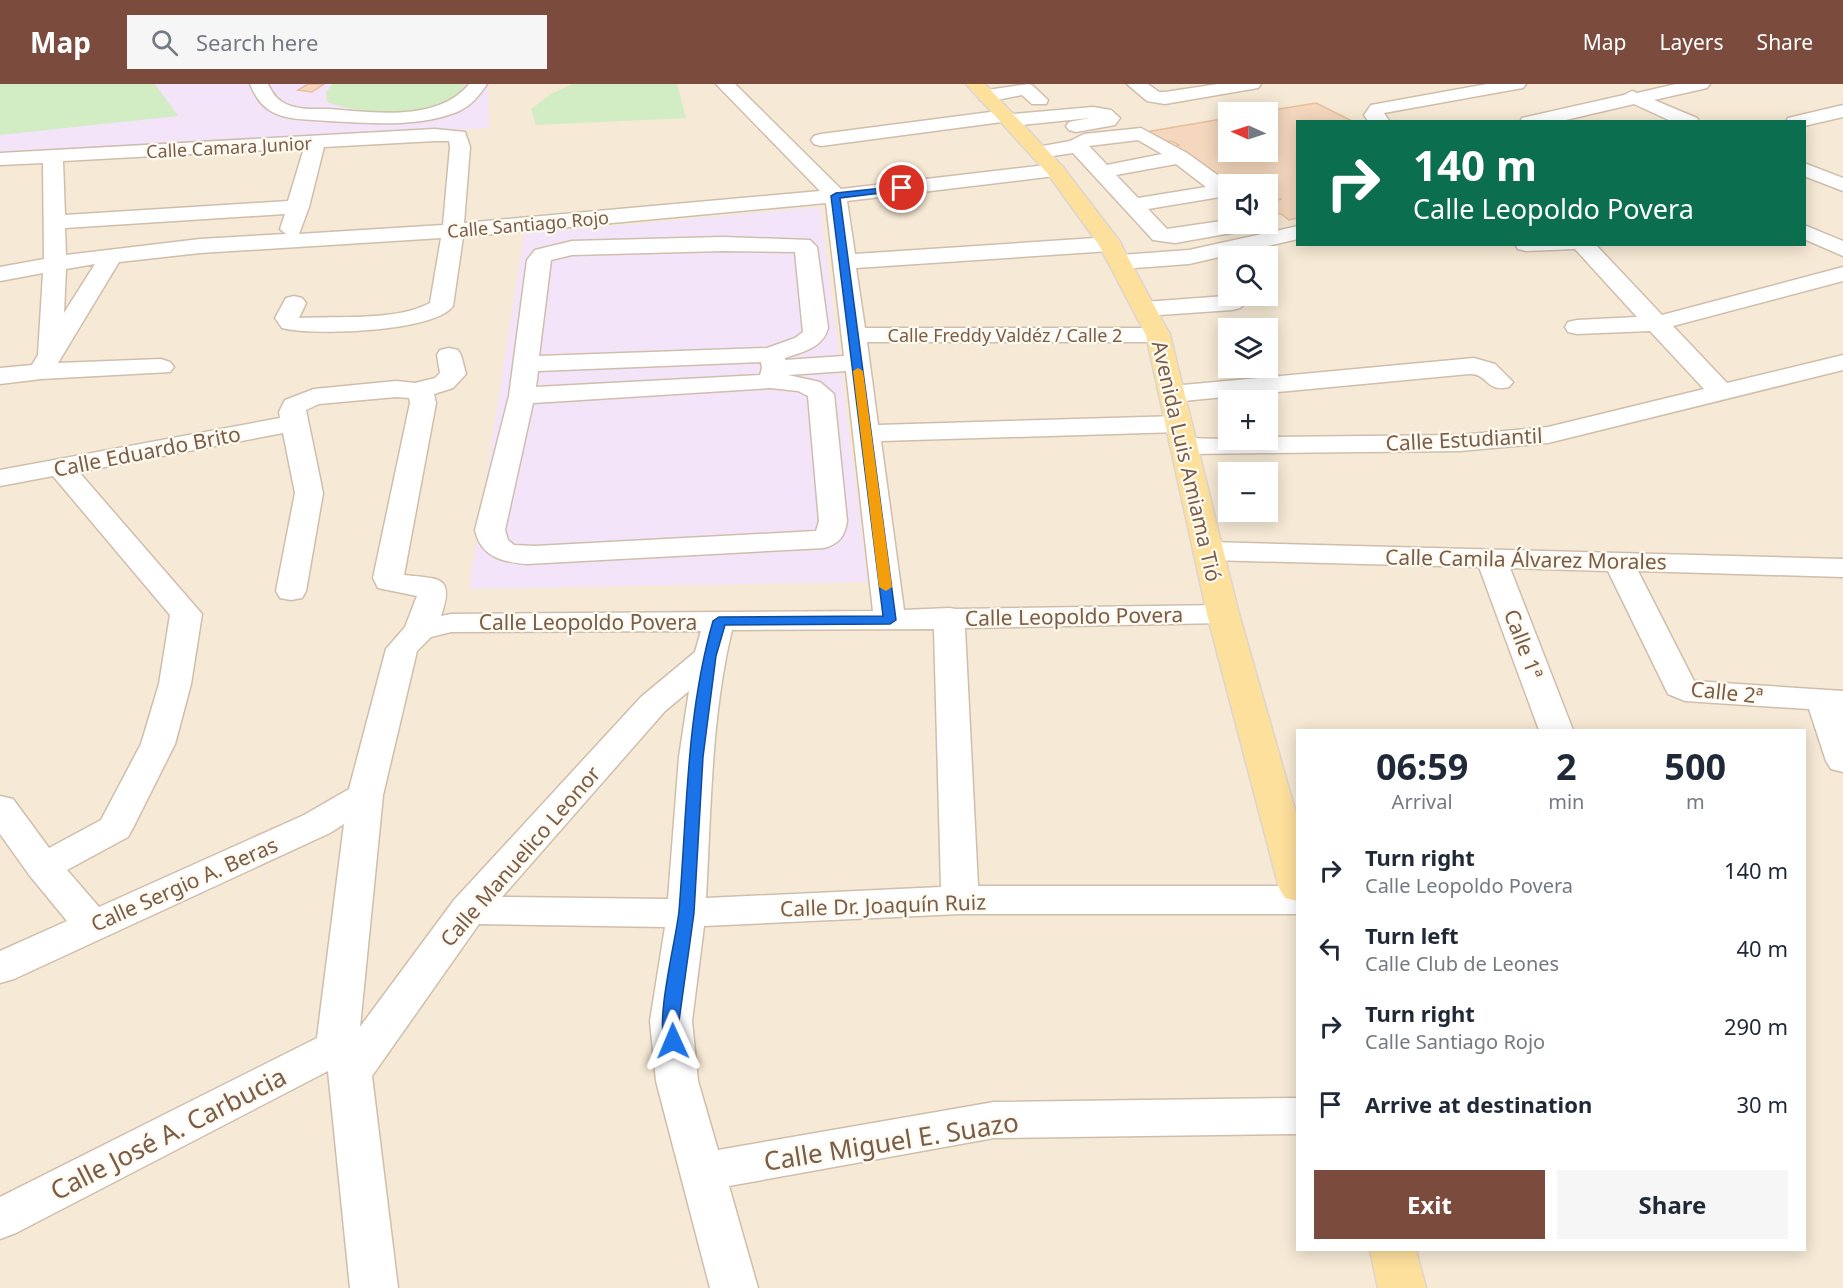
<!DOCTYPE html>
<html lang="en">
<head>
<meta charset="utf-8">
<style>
	:root { --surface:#fff; --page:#f6f6f7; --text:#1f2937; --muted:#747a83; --accent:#7b4c3e }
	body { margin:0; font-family:"Noto Sans",sans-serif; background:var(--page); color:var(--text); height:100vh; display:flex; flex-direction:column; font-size:22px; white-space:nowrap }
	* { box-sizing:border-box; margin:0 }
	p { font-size:20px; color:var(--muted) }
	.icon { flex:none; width:33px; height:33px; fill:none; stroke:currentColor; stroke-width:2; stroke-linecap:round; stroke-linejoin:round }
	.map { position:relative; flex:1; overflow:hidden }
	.details { position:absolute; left:1296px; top:645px; width:510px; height:522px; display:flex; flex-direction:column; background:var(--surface); border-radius:0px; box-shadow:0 3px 15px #0003 }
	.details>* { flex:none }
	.guide { position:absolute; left:1296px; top:36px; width:510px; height:126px; border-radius:0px; box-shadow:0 3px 15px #0003; background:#0b6e4f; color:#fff; overflow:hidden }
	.needle { width:39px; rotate:273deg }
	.buttons { position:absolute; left:1218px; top:18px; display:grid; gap:12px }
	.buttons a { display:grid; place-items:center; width:60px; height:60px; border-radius:0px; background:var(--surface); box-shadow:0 3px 15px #0003; font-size:30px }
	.pin { position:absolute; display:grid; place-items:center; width:51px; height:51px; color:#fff; margin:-26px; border:3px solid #fff; border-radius:50%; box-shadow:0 2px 6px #0007 }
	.me { position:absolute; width:66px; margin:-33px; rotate:359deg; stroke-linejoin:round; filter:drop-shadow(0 0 4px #0008) }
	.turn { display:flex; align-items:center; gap:21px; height:126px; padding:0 18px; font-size:27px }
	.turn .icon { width:78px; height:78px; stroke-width:2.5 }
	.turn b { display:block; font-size:42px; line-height:51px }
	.eta { display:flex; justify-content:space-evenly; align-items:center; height:102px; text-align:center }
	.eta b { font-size:36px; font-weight:700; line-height:42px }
	.primary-button { display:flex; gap:12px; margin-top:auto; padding:12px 18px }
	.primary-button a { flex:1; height:69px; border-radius:0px; background:var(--accent); color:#fff; font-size:24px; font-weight:700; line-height:69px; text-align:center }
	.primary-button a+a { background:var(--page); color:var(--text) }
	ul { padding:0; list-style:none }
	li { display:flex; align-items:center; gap:18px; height:78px; padding:0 18px }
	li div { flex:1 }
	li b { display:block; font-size:22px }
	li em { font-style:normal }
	header { display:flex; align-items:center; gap:36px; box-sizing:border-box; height:84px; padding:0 30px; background:var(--accent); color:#fff }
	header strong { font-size:28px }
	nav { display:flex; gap:33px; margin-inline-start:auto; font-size:21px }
	.search { width:420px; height:54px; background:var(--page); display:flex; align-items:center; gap:15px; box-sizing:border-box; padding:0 21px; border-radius:0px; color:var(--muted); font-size:22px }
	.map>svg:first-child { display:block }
	.residential { fill:#f6e9d5; fill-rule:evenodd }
	.education { fill:#f3e4fa }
	.green { fill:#d2ecc4 }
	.building { fill:#f4d7bd; stroke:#e8be9d; stroke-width:1.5 }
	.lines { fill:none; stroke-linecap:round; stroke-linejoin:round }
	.minor-casing { stroke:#d0beac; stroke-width:3 }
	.major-casing { stroke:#dcd5d0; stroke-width:3 }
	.minor { fill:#fff; fill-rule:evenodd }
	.major { fill:#fee09d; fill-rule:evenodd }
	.route { fill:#1a73e8; stroke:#114b97; stroke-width:1.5 }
	.slow { fill:#f59e0b }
	.labels { text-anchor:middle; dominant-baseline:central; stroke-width:4.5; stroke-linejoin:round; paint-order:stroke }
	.far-street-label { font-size:18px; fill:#795d4a; stroke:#fffaef }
	.street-label { font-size:21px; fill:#795d4a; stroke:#fffaef }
	.near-street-label { font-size:26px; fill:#795d4a; stroke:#fffaef }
</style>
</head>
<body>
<header>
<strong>Map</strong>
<div class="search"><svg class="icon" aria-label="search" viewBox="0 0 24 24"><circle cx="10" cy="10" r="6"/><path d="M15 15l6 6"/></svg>Search here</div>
<nav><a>Map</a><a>Layers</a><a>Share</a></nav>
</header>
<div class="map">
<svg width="1843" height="1204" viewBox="0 0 1843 1204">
	<rect width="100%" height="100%" fill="#fdf6e7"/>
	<path class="residential" d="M0,0H1843V1204H0ZM1228,28H1268V68H1228ZM1298,38H1804V160H1298ZM1228,100H1268V140H1228ZM1228,172H1268V212H1228ZM1228,244H1268V284H1228ZM1228,316H1268V356H1228ZM1228,388H1268V428H1228ZM1298,646H1804V1166H1298Z"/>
	<path class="education" d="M0,0H488L489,44L0,69Z
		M820,123L868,498L469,505L524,150Z"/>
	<path class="green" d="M0,0H155L178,32L0,51Z
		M332,0H465C446,39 362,31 327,18L326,9Z
		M572,0H677L686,34L536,41L531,25L551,10Z"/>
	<path class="building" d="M308,0H324L312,8L298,6Z
		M1316,19L1354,38H1298V134L1289,136L1281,130H1273L1268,127V119L1282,115L1268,116V100H1228L1172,63L1179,61L1171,57L1161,58L1146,48L1228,34V68H1268V28H1260Z"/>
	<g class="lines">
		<defs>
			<path id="minor" d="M250,0H268C272,9 277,16 286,20C299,26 314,25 328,25C371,28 438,39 469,0H487C479,12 471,22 457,28C416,44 370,39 328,37C309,35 286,37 269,26C260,20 254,10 250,0Z
				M716,0H735L841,105L1055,80L1062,82L1065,86L1062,90L1055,92L847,117L855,170L1110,153L1118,155L1121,160L1118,165L1110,167L856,184L865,244H1158L1167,246L1170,251L1167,256L1158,258H867L878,341L1179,332L1188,334L1192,340L1188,346L1179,348L881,357L904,526L949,524L956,525L1223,521L1234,523L1239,530L1234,537L1223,539L965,544L978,802H1298V830H960L704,842L692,937L698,997L718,1066L994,1018L1298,1014V1050L994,1054L729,1102L758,1204H710L656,997L650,937L665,843L479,840L372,992L398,1204H350L328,987L16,1149L0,1155V1113L317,954L344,740L330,749L14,895L0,899V867L67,837L30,792L0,750V712L13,715L49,764L101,736L141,660L159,600L170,531L53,392L0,402V386L280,334L279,328L285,316L314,305L396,297L415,299L435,294L440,289L437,271L440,266L449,264L458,266L461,271L466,290L453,304L434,310L436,319L404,491C439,495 455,491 441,532L451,530L873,527L846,287L788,291L820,298L834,310L847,437C845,452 839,460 824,464L527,480C502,478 481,473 475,446L509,312L527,176L535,166L572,157L722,153L810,156L817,163L828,244C823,264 802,268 785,274V276L844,272L826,119L463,153L453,222C435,248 312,252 282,244L275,234L286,214L294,212L302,214L306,219L299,234C337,232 397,237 430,219L441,154L200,169L119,178L58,279L161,275L170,278L174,283L170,288L41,295L0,300V284L32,281L38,271L43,189L0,197V183L44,175L43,79L0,81V69L435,45L465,48L470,63L464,139L820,107ZM435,57H449L450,63L443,141L299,150L309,123L324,63ZM304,64L288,117L65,131L63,77ZM285,130L280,145L286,150L200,155L66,171L65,144ZM722,167L795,168L803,248L795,254L767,264L539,272L551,176L572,171ZM95,180L64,229L66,185ZM761,278L762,284L760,291L536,303L538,287ZM771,304L798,307L808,312L819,437L816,447L535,462L514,461L508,456L505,446L533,319ZM396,313L409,314L410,319L373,494L378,504L417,512L405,543L386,565L349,705L304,731L99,823L67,786L128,753L133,744L175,660L191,600L202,530L79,388L283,349L295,409L276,507L280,514L291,516L302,514L306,507L323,409L306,326L319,320ZM934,545L941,803L706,814C711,725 711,633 732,546ZM701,547L695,568L641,613L454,816L360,943L383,711L417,567L431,553L451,548ZM689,607L679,673L668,815L502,813L665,627Z
				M1028,0L1032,1L1048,16L1046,20H1032L1022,11L987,18L980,16L978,12L980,8L987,6Z
				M1127,0H1148L1159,8H1165L1218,0H1261L1258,4L1252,5L1165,20L1147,17Z
				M1487,0H1526L1523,4L1517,5L1384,29L1390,38H1369L1364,31L1371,21Z
				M1676,0H1710L1707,4L1654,16L1697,34L1699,38H1673L1634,20L1557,38H1520L1522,34L1624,11L1632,7L1637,9Z
				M1843,21V33L1804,42V38H1786L1788,34Z
				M1093,23L1111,26L1120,34L1115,41L1076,48L1069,46L1066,42L1069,38L1090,34L1010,42L1002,38L821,62L814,60L811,56L814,52L821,50L1006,26L1014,30Z
				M1141,44L1187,69L1230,100L1228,115L1220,113L1148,125L1167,145L1228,136V140H1256L1254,145L1175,159L1153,156L1073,69L1039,74L1032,72L1029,68L1032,64L1070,57L1084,50ZM1138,56L1162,70L1107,81L1089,62ZM1176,80L1206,103L1138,114L1116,91Z
				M1804,79L1843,94V107L1804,92Z
				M1804,141L1843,157V172L1804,155Z
				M1298,142V155L1189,180L1121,185L1113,183L1110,178L1113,173L1121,171L1189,166Z
				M1515,160H1595L1662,231L1843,183V197L1673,242L1727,299L1843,271V286L1548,359L1460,367L1184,370L1174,368L1170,362L1174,356L1184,354L1268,356V353L1460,351L1548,343L1704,305L1650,247L1577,250L1568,248L1565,243L1568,238L1577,236L1637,233L1575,165L1526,167L1518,165Z
				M1228,207V212H1248L1249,215L1240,224L1232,226L1145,232L1137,230L1133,225L1137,220L1145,218L1225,212Z
				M1474,274L1495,280L1513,298L1509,303C1486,309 1488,289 1469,290L1172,318L1163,315L1159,310L1163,305L1172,302Z
				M1209,458L1843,475V493L1638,487L1694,597L1843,607V688L1831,685L1826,677L1809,625L1685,617L1668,610L1608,487L1510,484L1573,646H1539L1479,483L1209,476L1199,473L1194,467L1199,461Z"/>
			<path id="major" d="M966,0H985L1062,82L1118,155L1170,251L1239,530L1298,736V817L1285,814L1279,804L1207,530L1146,251L1099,161L1048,90Z
				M1370,1166H1416L1426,1204H1378Z"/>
		</defs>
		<use href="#minor" class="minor-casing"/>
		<use href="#major" class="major-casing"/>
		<use href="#minor" class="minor"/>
		<use href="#major" class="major"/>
	</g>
	<path class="route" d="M902,102H905V106L840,114L896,536L890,540L725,541L716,572L703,673L694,829L679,937L681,957L679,962L673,964L666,962C654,938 676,857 679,827C687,730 686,631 713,537L719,533L883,532L831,112L836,109Z"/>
	<path class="slow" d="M858,284L863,287L892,503L886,507L879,503L853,287Z"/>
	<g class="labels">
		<g class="far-street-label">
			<text transform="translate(229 63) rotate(-3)">Calle Camara Junior</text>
			<text transform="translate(528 140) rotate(-5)">Calle Santiago Rojo</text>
			<text x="1005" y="251">Calle Freddy Valdéz / Calle 2</text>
		</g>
		<g class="street-label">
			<text transform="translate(1464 355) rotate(-3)">Calle Estudiantil</text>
			<text transform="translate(147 367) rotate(-11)">Calle Eduardo Brito</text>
			<text transform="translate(1187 377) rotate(77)">Avenida Luis Amiama Tió</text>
			<text transform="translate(1526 475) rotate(1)">Calle Camila Álvarez Morales</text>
			<text transform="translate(1074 532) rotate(-1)">Calle Leopoldo Povera</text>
			<text x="588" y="538">Calle Leopoldo Povera</text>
			<text transform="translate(1524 560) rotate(69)">Calle 1ª</text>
			<text transform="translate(1727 608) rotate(6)">Calle 2ª</text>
			<text transform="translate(520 772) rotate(-49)">Calle Manuelico Leonor</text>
			<text transform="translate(184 800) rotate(-24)">Calle Sergio A. Beras</text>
			<text transform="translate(883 821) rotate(-2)">Calle Dr. Joaquín Ruiz</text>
		</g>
		<g class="near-street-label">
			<text transform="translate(168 1049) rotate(-27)">Calle José A. Carbucia</text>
			<text transform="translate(891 1057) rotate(-9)">Calle Miguel E. Suazo</text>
		</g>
	</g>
</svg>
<div class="buttons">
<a><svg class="needle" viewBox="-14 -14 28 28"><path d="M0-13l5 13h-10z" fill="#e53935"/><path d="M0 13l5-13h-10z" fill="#747a83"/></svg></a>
<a><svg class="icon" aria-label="sound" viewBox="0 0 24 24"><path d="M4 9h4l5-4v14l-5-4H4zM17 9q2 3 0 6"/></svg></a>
<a><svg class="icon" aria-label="search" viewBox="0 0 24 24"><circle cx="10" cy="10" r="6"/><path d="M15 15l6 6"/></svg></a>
<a><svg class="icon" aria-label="layers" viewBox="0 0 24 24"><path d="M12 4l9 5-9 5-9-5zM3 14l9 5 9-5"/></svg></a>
<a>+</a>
<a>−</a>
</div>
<div class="pin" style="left:902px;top:104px;background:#d93025"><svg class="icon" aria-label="arrive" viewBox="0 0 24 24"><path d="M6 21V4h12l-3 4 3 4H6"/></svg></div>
<svg class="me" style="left:673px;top:957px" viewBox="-20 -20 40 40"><path d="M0-17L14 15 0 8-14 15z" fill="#1a73e8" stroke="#fff" stroke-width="4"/></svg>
<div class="guide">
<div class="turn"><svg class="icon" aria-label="right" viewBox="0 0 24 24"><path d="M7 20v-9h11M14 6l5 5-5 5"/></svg><div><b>140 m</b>Calle Leopoldo Povera</div></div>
</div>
<section class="details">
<div class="eta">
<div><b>06:59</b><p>Arrival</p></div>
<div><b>2</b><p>min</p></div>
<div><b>500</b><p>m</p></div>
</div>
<ul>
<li><svg class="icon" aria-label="right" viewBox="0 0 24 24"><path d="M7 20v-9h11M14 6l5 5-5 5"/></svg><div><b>Turn right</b><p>Calle Leopoldo Povera</p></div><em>140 m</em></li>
<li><svg class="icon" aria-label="left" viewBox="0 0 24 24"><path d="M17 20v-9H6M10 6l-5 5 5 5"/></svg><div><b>Turn left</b><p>Calle Club de Leones</p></div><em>40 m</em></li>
<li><svg class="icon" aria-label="right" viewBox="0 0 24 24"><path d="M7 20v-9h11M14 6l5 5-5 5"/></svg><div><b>Turn right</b><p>Calle Santiago Rojo</p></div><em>290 m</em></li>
<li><svg class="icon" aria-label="arrive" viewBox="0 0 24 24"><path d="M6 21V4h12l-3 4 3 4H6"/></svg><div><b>Arrive at destination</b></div><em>30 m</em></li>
</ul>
<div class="primary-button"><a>Exit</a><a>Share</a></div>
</section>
</div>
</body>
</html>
